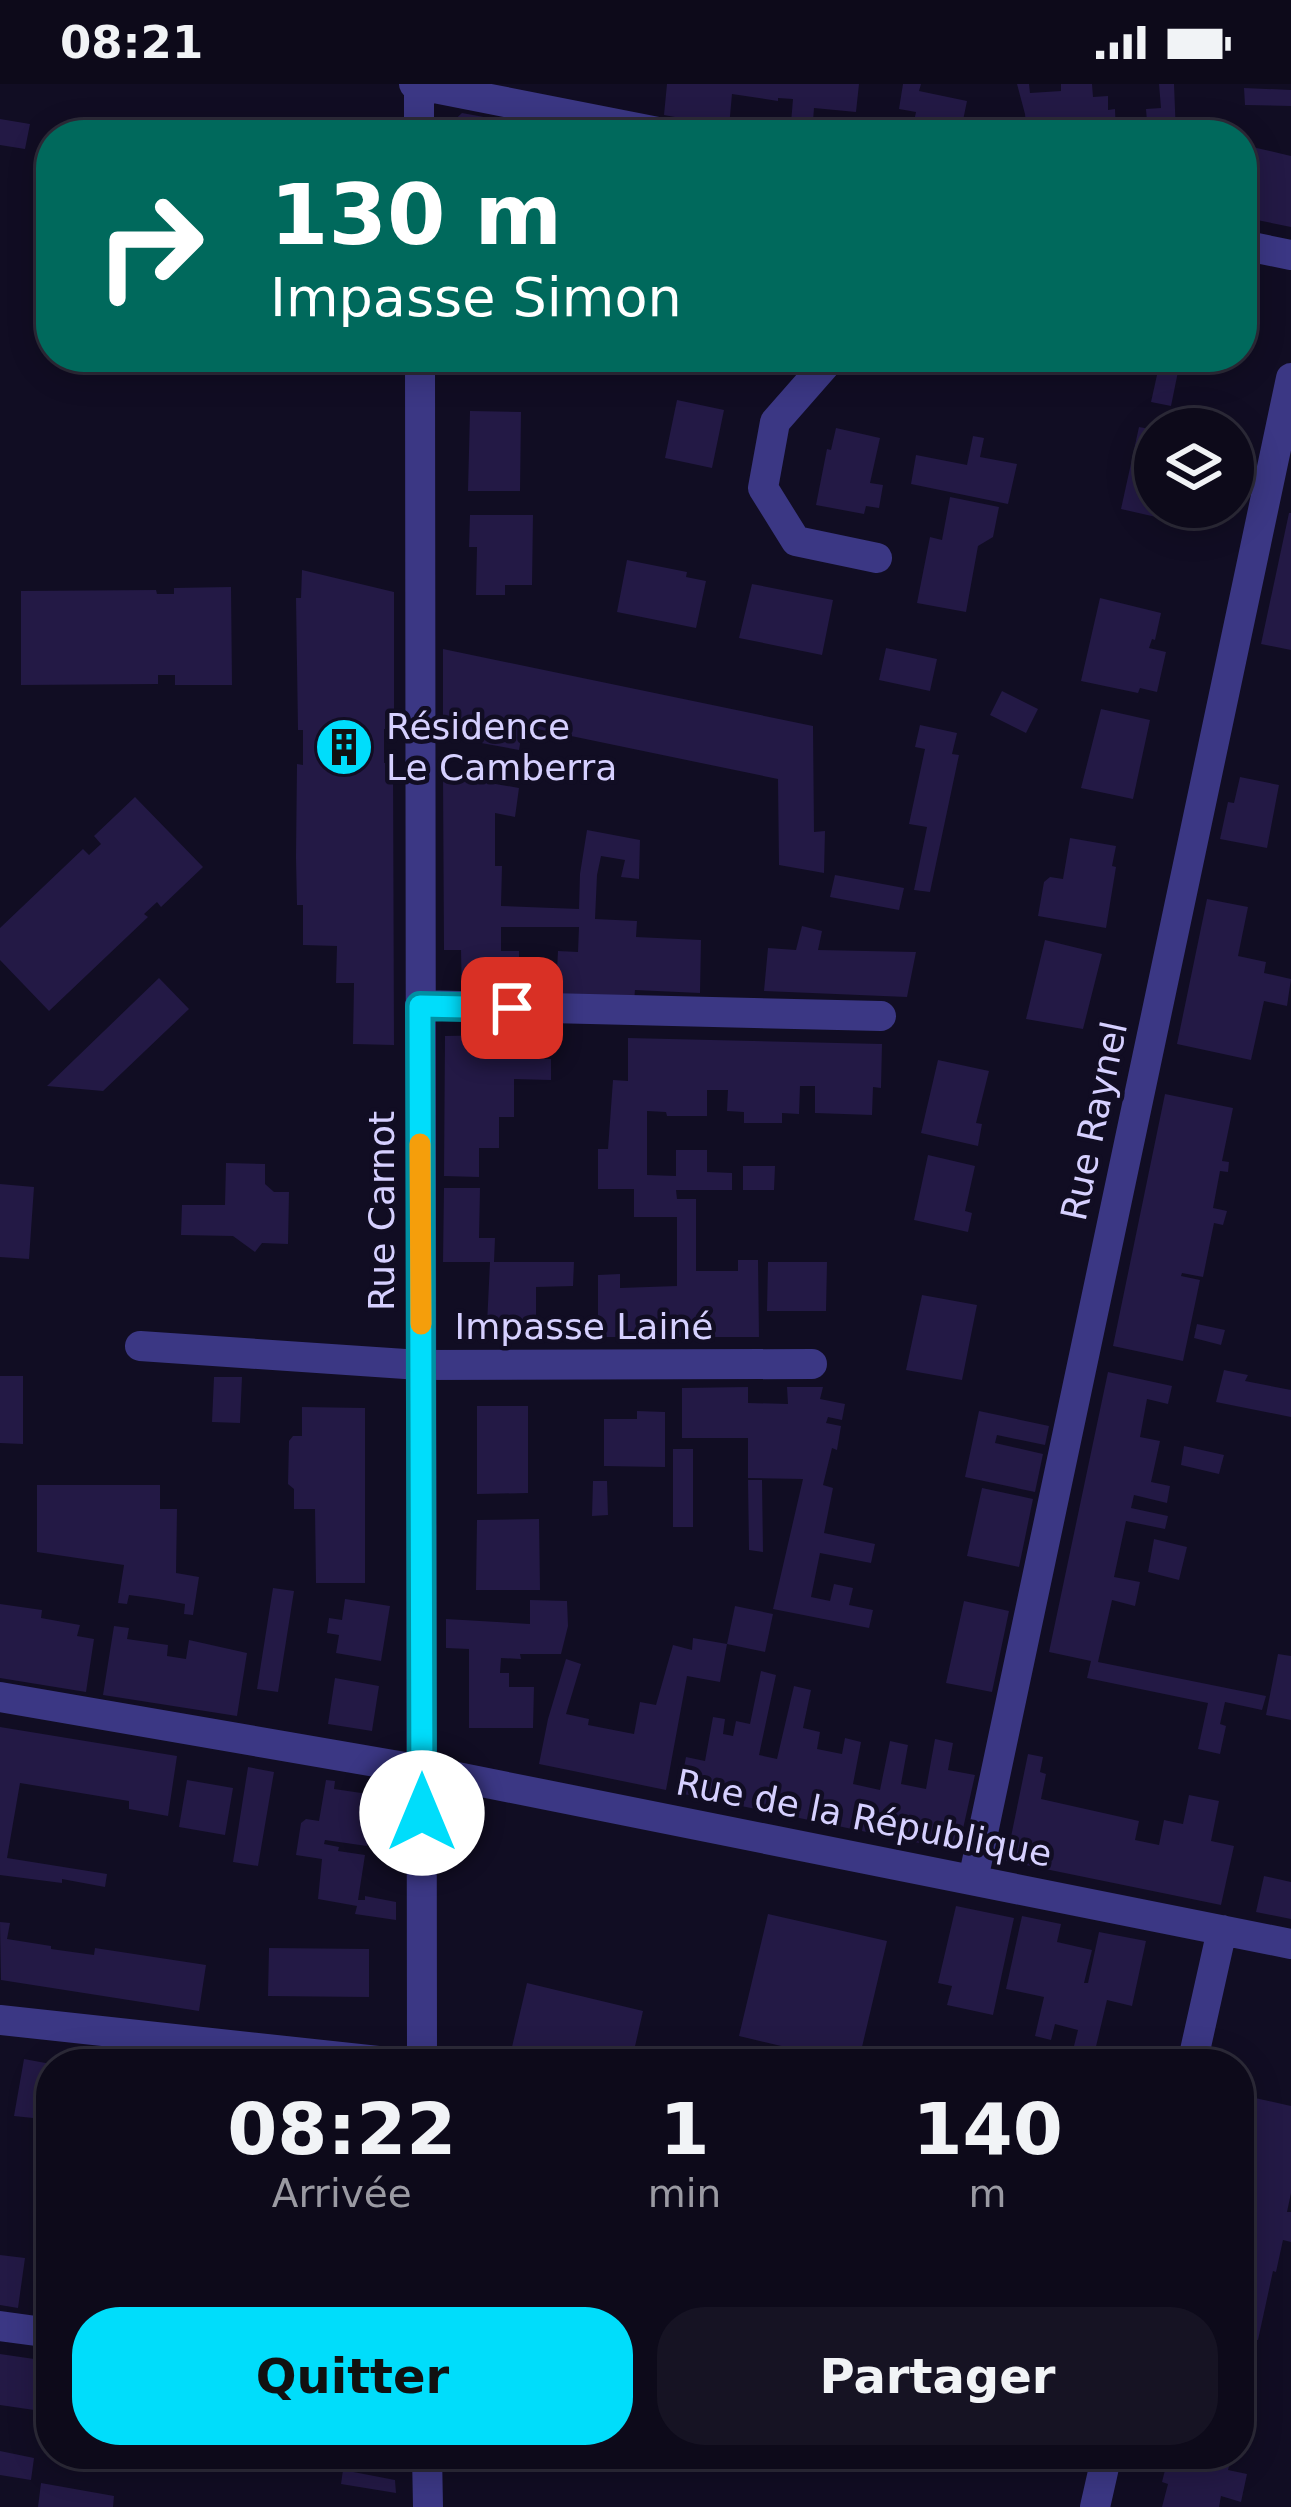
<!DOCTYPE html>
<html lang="fr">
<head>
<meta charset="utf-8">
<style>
	:root { --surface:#0d0a1a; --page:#161323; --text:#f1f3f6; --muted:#9a9aa2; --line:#2d2b39; --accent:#00ddfb }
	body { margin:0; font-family:"DejaVu Sans",sans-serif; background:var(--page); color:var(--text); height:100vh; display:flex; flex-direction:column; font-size:45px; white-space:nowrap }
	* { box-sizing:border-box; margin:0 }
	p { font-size:39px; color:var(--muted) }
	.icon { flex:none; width:66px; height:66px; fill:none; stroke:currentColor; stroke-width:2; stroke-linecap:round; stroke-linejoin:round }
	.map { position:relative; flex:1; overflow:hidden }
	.sheet { position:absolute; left:36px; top:1965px; width:1218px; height:420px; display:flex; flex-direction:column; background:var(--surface); border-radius:48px; box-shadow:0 6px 30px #0003,0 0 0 3px var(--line) }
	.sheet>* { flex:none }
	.guide { position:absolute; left:36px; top:36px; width:1221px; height:252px; border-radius:48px; box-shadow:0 6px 30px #0003,0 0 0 3px var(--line); background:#00695c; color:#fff; overflow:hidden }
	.controls { position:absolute; left:1134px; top:324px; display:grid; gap:24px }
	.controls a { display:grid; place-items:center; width:120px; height:120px; border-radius:50%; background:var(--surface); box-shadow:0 6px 30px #0003,0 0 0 3px var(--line); font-size:60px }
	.pin { position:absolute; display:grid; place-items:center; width:102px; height:102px; color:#fff; margin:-51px; border-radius:24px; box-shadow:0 6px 18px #0006 }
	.me { position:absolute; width:132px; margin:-66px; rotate:0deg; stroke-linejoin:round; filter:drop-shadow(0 0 9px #0008) }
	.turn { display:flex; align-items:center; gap:42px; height:252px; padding:0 36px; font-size:54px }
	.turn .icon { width:156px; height:156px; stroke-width:2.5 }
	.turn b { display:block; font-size:84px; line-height:102px }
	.eta { display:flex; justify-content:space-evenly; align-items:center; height:204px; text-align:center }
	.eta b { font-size:72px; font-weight:600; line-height:84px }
	.cta { display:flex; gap:24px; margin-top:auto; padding:24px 36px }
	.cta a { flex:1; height:138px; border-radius:48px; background:var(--accent); color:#111; font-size:48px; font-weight:600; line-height:138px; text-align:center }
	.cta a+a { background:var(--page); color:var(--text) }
	.status { display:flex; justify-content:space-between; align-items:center; height:84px; padding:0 60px; background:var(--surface); direction:ltr }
	.status svg { height:33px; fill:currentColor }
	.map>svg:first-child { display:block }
	.building { fill:#231945 }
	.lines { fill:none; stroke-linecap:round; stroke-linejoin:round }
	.minor { stroke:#3b3784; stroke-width:30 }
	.route-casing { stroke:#0090a3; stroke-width:30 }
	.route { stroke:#00ddfb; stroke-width:21 }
	.slow { stroke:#f59e0b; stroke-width:21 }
	.labels { text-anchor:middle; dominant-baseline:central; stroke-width:9; stroke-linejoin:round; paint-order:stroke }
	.poi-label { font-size:36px; fill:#d6d0ff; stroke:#110d23; text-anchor:start }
	.street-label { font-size:36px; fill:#d6d0ff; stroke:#110d23 }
</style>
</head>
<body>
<div class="status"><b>08:21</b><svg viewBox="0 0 49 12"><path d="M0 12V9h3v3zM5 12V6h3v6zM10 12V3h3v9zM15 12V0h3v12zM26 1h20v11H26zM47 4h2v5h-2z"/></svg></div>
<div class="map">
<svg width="1291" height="2423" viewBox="0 0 1291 2423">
	<rect width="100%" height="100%" fill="#110d23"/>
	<path class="building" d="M667,0H859L856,28L814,24L812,51H790L793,15L778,14V17L732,10L729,43L664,31Z
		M903,0H921L919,7L967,17L960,51H911L916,28L899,25Z
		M1017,0H1029L1030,9L1061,7V0H1092L1093,13L1108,12V26L1115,25L1116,51H1027L1025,30Z
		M1159,0H1174L1176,51H1148L1146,25L1161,24Z
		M1244,4L1291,6V22L1245,21Z
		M462,29L523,40L524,51H446V44Z
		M0,35L30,40L25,65L0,61Z
		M1248,62L1291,72V143L1242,133V78L1249,79Z
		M589,273H658L657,280H589Z
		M713,273H764L761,290L711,279Z
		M1161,273H1181L1171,322L1151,318Z
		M677,316L724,326L712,384L665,374Z
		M470,327L521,328L520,407H468Z
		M1139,343L1155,346V423H1182L1178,438L1121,425Z
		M836,344L880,354L870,399L883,401L879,424L866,422L864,430L816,421L827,365L831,366Z
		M973,352L984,354L980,373L1017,380L1008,420L911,400L916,371L967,381Z
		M950,413L999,423L993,453L978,462L966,528L917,519L930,453L942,456Z
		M1289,429H1291V566L1261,560Z
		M470,431H533L532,501H505V511H476L477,463H469Z
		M627,476L687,488L686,493L706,497L696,544L617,528Z
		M302,486L394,508V645H384V679H393L394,961L353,960L354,899H336L337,862L303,861V821H297L296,773L297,680L303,681V646H298L296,514H301Z
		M752,500L833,516L822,571L739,554Z
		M231,503L232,601H175V591H158V600L21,601V507L156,506L157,510H174V504Z
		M1100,514L1161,529L1155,556L1152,555L1149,564L1166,568L1157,608L1140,604L1138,609L1081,597Z
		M886,564L937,575L930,607L879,596Z
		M443,565L813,642L814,748L825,747L824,789L779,781L778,695L523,642L519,666L443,652Z
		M1002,607L1038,625L1026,649L990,631Z
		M1101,625L1150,636L1133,715L1081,704Z
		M920,641L957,649L952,670L959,671L930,808L914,806L927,743L909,740L925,665L915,663Z
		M443,691L519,704L515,733L495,729V782H502L501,822L579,825L580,790L587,746L640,756L639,795L621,793L625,776L601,772L597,791L595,835L637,837L636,853L701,856L700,909L635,906L634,918L537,916L539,885L557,886L558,867L578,868L579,843H501V867H519V915L462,914L461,866H444Z
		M1240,693L1279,701L1267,764L1220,755L1228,718L1234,719Z
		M135,713L203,783L161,823L157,818L144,830L148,833L49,927L0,876V844L83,765L89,771L101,760L94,752Z
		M1070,754L1116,762L1112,782L1116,783L1106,844L1038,832L1044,798L1050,793L1063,795Z
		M835,791L904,804L899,826L830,813Z
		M1207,815L1248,823L1238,872L1266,878L1264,889L1291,895L1287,922L1264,917L1251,976L1177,960Z
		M802,842L822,847L818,866L916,868L907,913L764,907L768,864L796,866Z
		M1045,856L1102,870L1083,945L1026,935Z
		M159,894L189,925L103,1007L47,1002Z
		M499,951V974L551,975V996L514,995V1033H499V1064H479V1093L444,1092L445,952Z
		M628,954L882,960L881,1004L873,1003L872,1031L815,1029V1002H800L799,1030L782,1029V1039H744V1028L727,1027L728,1006H707V1032H667L666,1028L647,1027V1091L676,1092V1066H707V1088L732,1089V1106H676L677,1115H696V1187H738V1176H758L759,1253H598V1191L620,1190V1204L677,1202V1133H634V1105H598V1065H608L613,996L628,997Z
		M938,976L989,987L976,1039L982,1040L978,1062L921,1049Z
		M1165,1010L1233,1024L1222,1077L1229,1078L1228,1088L1220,1087L1213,1124L1227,1127L1223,1141L1214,1139L1203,1193L1182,1189L1181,1192L1200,1196L1183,1277L1113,1262Z
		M928,1071L975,1082L965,1127L972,1129L968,1148L914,1136Z
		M226,1079L265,1080V1100L274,1108H289L288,1160L262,1159L255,1168L233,1152L181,1151L182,1121H225Z
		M743,1082H775L774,1106H743Z
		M0,1100L34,1103L29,1175L0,1173Z
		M444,1104H480L479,1154H495L494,1178H574L573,1202L536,1203V1248L513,1247V1241H487L490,1178H443Z
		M768,1178H827L826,1227H767Z
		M922,1211L977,1221L962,1296L906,1286Z
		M1197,1240L1225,1246L1221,1261L1194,1254Z
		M1224,1286L1248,1291L1245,1297L1291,1306V1333L1216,1318Z
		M1108,1288L1172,1302L1168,1320L1147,1315L1140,1353L1160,1357L1151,1398L1170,1402L1167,1419L1134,1411L1131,1424L1168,1432L1165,1445L1126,1437L1114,1493L1140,1498L1135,1522L1112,1516L1098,1578L1266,1612L1262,1626L1225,1618L1220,1640L1226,1642L1220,1670L1198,1665L1208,1619L1087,1594L1091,1577L1049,1568Z
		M0,1292H23V1360L0,1359Z
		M214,1293H242L240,1339L212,1338Z
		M748,1303V1319L788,1320L787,1303H823L820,1315L845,1320L842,1336L828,1333L826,1339L841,1342L837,1366L832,1364L823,1401L833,1404L824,1449L875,1460L871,1479L820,1469L811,1513L830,1517L834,1500L853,1504L849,1521L873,1526L869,1544L773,1525L803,1395L748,1394V1354H682V1304Z
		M477,1322H528V1409L477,1410Z
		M302,1323L365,1324V1499H316L315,1425H294V1405L288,1400L289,1357L293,1352H302Z
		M637,1327L665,1328V1383L604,1382V1335H637Z
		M979,1327L1049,1342L1045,1361L997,1351L995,1359L1043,1370L1035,1408L965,1393Z
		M1184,1362L1224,1371L1219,1390L1181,1381Z
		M673,1365H693V1443H673Z
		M748,1396H762L763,1468L749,1466Z
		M593,1397H607L608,1431L592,1432Z
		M37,1401H160V1425H177L176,1489L199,1493L193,1531L184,1530L185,1520L158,1515L129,1511L127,1520L118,1519L124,1481L37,1468Z
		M982,1404L1033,1415L1019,1483L967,1472Z
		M539,1435L540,1506H476L477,1436Z
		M1154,1455L1187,1463L1179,1496L1148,1488Z
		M273,1504L294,1507L278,1608L257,1605Z
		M345,1515L390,1522L381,1577L336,1569L339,1551L327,1549L329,1534L342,1536Z
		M530,1516L567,1517L568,1542L561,1570H520L521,1575L501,1574L500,1589H509V1603H534L533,1644H469V1565L446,1564V1535L530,1540Z
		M964,1517L1009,1527L992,1608L946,1599Z
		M0,1520L42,1526L41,1534L80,1541L77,1552L94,1555L86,1608L0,1594Z
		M735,1522L773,1530L765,1568L727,1560Z
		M114,1542L129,1544L127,1555L168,1561L167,1572L186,1575L189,1556L247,1569L237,1632L103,1611Z
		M693,1554L727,1560L720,1598L687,1592L666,1706L539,1680L548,1635L566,1575L581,1580L566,1630L589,1635L588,1641L634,1650L640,1618L656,1621L673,1561L692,1566Z
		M1278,1570L1291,1572V1636L1266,1631Z
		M761,1587L776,1591L759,1671L777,1675L794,1602L811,1606L803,1644L820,1648L817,1665L842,1670L845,1654L861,1658L853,1700L880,1706L890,1657L908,1661L901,1700L926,1705L935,1655L953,1659L948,1686L975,1691L958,1767L679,1709L686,1673L705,1677L713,1633L725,1635L723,1650L733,1652L736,1637L750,1640Z
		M335,1594L379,1602L372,1647L328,1640Z
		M0,1643L177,1672L168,1732L129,1725V1717L20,1699L7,1774L107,1790L105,1803L62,1795V1799L0,1791Z
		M1028,1670L1043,1673L1040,1688L1046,1690L1041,1715L1139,1737L1135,1756L1159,1761L1164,1736L1183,1740L1189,1711L1219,1717L1211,1757L1234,1762L1221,1821L1006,1777Z
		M248,1683L274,1688L258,1782L233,1778Z
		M187,1696L233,1704L225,1751L179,1743Z
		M326,1696L335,1697L334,1705L375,1711L367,1762L325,1756L324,1760L339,1763L338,1767L365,1771L358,1816H365V1812L396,1818V1836L355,1830L357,1822L318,1815L322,1775L296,1771L301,1739L306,1735L319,1737Z
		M1264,1792L1291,1798V1835L1256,1828Z
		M956,1822L1014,1834L993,1931L947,1921L952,1902L938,1899Z
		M768,1830L887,1857L858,1980L739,1952Z
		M1022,1832L1061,1840L1057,1858L1092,1866L1084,1899H1088L1099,1848L1146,1857L1132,1922L1107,1916L1094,1971L1073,1966L1078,1946L1055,1940L1051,1956L1035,1952L1044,1913L1006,1905Z
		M0,1838L10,1839L7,1855L51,1862V1865L94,1871L95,1864L206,1881L199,1927L1,1896Z
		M269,1864L369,1865V1913L268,1912Z
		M527,1899L643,1927L631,1980H508Z
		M24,1975L51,1980V2028L34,2025L33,2034L14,2032Z
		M1255,2014L1291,2022V2109L1287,2128H1291V2158L1283,2156L1276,2188L1273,2187L1258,2256L1252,2255L1246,2282L1252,2283L1241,2318L1239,2099L1242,2084L1239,2083V2060L1243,2044L1249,2045Z
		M0,2171L25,2174L18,2224L0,2221Z
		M0,2270L48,2277L46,2295L51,2296V2346L38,2344L41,2327L0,2321Z
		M0,2367L34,2374L31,2396L0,2391Z
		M670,2370H774L750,2381L725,2384L698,2381Z
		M1169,2370H1232L1228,2386L1247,2390L1241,2418L1221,2412L1219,2423H1162L1168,2400L1162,2398Z
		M343,2386L395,2396L396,2409L341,2400Z
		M41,2399L114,2412L113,2423H38Z"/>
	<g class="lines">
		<path class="minor" d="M414,0L673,51
			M419,0V51
			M1242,161L1291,171
			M420,273L422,1980
			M832,273L775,338L763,404L796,457L877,474
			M420,921L881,932
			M140,1262L420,1281L812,1280
			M0,1613L422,1686L1291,1860
			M973,1796L1291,294
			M0,1936L406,1980
			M1192,1980L1222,1846
			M0,2242L51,2249
			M427,2370L428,2423
			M1095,2423L1107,2370"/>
	</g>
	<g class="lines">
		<defs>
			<path id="route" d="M422,1729L420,922L512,924"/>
		</defs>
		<use href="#route" class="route-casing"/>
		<use href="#route" class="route"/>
		<path class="slow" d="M420,1060L421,1240"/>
	</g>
	<defs>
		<symbol id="building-disc" viewBox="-11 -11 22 22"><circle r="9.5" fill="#00ddfb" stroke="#110d23"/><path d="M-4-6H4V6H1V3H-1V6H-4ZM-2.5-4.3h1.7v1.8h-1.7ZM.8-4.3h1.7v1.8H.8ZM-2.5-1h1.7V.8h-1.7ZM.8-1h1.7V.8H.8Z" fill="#111"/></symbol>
	</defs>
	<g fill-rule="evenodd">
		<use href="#building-disc" x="311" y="630" width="66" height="66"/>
	</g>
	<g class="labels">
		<g class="poi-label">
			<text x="386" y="642">Résidence<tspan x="386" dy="41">Le Camberra</tspan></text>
		</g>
		<g class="street-label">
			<text transform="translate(1094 1037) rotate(-78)">Rue Raynel</text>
			<text transform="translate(381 1127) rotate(-90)">Rue Carnot</text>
			<text x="584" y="1242">Impasse Lainé</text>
			<text transform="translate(864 1734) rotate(11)">Rue de la République</text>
		</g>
	</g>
</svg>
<div class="controls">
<a><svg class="icon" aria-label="layers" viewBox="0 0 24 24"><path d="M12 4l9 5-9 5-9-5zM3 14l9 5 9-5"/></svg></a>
</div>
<div class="pin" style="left:512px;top:924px;background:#d93025"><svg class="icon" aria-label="arrive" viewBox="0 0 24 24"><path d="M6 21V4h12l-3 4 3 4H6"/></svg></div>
<svg class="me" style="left:422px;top:1729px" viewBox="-20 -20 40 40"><circle r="19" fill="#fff"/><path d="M0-13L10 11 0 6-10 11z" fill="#00ddfb"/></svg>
<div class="guide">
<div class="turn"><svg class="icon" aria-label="right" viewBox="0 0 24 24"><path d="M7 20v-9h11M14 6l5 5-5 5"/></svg><div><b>130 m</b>Impasse Simon</div></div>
</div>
<section class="sheet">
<div class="eta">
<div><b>08:22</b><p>Arrivée</p></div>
<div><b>1</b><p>min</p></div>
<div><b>140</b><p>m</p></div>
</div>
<div class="cta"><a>Quitter</a><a>Partager</a></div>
</section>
</div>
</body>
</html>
